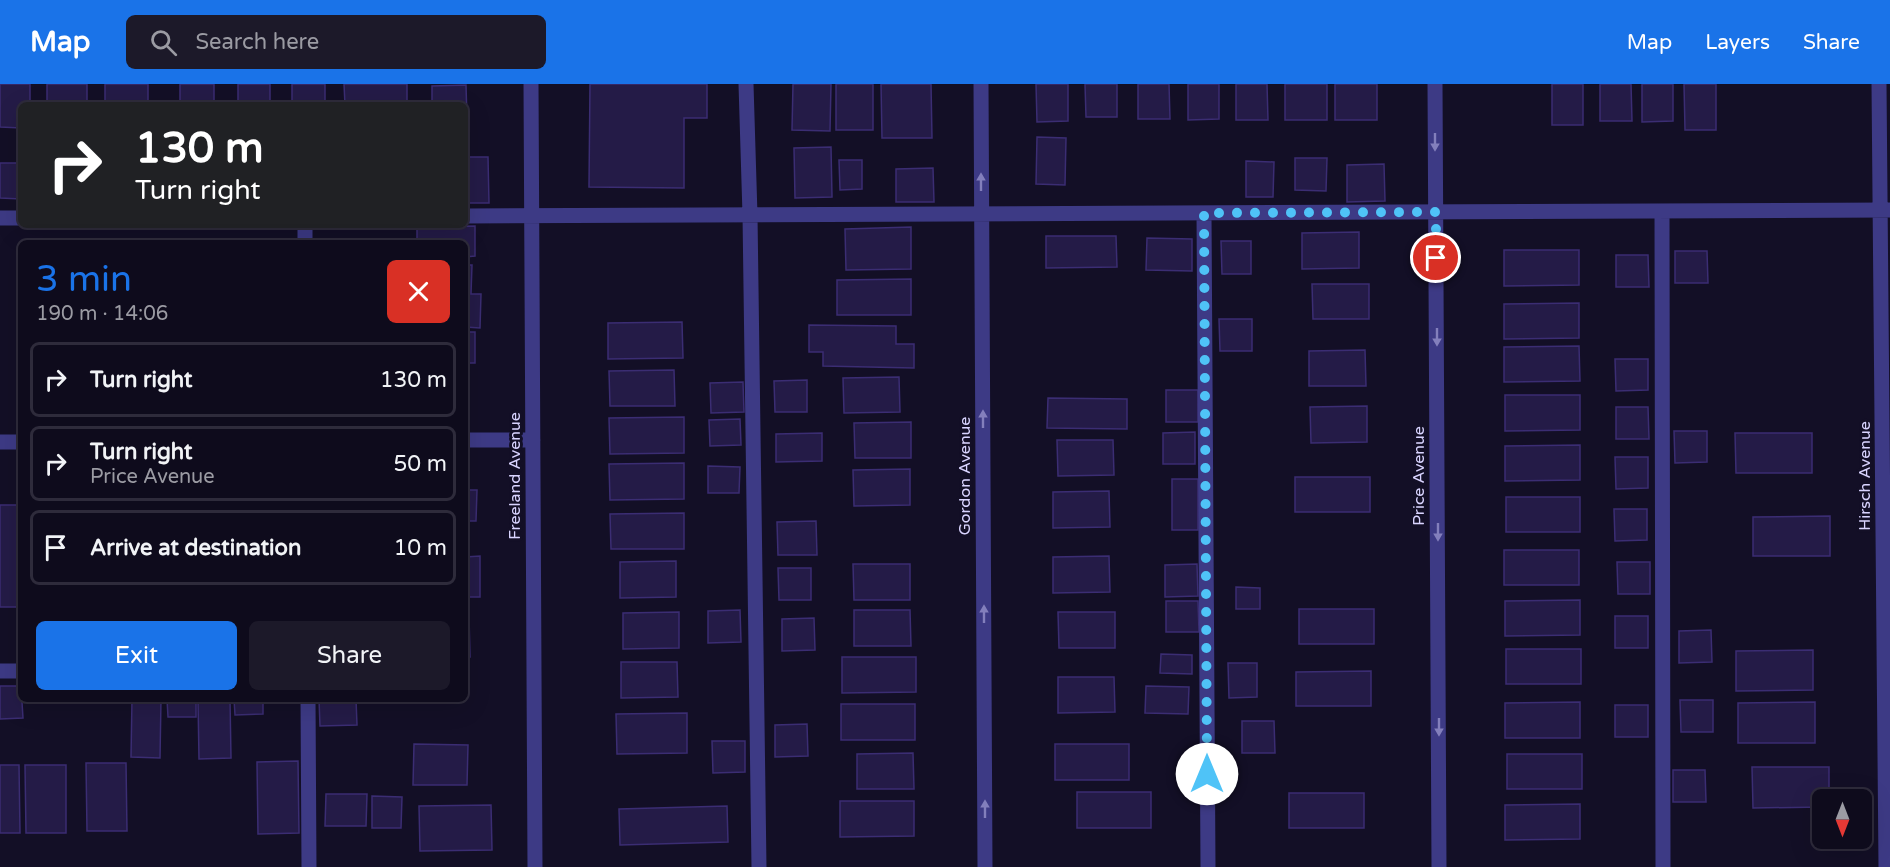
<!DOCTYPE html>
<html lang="en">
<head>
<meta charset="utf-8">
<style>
	:root { --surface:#0e0b1c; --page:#1c1929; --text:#f1f3f6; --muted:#9b9ba3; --line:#2e2b3b; --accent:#1a73e8 }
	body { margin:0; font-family:"Varela Round",sans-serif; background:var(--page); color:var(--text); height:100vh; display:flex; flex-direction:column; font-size:22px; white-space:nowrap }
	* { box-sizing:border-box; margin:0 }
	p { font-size:20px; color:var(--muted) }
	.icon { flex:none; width:33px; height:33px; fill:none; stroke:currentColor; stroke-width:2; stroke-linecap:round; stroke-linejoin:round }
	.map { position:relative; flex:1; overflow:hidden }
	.drawer { position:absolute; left:18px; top:156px; width:450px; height:462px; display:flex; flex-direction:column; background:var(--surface); border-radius:9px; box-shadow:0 6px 24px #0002,0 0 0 2px var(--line) }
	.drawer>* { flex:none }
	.banner { position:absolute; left:18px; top:18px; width:450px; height:126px; border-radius:9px; box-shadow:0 6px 24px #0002,0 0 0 2px var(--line); background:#202124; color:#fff; overflow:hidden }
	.needle { width:39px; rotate:180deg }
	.buttons { position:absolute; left:1812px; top:705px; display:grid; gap:12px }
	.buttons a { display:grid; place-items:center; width:60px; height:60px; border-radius:9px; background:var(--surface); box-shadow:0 6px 24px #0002,0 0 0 2px var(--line); font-size:30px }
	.pin { position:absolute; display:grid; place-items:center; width:51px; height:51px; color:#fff; margin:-26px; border:3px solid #fff; border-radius:50%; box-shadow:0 2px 6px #0007 }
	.me { position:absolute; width:66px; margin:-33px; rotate:0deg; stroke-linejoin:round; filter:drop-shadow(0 0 4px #0008) }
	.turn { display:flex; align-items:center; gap:21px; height:126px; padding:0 18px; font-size:27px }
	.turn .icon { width:78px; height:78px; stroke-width:2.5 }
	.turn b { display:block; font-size:42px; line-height:51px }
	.round { display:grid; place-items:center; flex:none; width:63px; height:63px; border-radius:9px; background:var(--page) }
	.overview { display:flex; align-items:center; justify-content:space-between; height:102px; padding:0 18px }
	h1 { font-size:36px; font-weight:600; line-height:45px; color:var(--accent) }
	.primary-button { display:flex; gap:12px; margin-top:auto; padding:12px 18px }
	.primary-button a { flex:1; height:69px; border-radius:9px; background:var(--accent); color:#fff; font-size:24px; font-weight:600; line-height:69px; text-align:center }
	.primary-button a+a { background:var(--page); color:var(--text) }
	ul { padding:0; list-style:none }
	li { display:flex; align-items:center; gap:18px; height:75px; margin:0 12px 9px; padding:0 6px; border:3px solid var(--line); border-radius:9px }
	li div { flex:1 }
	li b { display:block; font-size:22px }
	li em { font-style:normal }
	header { display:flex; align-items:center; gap:36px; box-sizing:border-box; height:84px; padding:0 30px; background:var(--accent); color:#fff }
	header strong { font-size:28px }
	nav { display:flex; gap:33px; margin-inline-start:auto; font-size:21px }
	.search { width:420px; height:54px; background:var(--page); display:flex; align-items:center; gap:15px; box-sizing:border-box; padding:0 21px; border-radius:9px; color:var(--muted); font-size:22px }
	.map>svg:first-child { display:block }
	.building { fill:#241b47; stroke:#3b2d73; stroke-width:1.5 }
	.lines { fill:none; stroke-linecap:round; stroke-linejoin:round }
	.minor { stroke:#3d3a85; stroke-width:15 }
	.oneway { fill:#837fbc }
	.route { stroke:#4fc3f7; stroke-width:10; stroke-dasharray:0 18 }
	.labels { text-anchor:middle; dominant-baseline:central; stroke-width:6; stroke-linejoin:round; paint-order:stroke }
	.street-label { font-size:16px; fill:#d9d4ff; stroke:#130f26 }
</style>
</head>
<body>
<header>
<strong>Map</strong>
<div class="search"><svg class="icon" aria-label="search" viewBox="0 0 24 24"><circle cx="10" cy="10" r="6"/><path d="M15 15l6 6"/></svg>Search here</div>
<nav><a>Map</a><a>Layers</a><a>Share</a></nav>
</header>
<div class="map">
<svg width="1890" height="783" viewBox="0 0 1890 783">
	<rect width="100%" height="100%" fill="#130f26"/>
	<path class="building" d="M0,0H30V21H21V44L0,43Z
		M47,0H87V21H47Z
		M105,0H148V21H105Z
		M180,0H214V20L180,19Z
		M238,0H270V21H238Z
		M292,0H325V21H292Z
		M344,0H407V21H345Z
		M590,0H707V34H684V104L589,103Z
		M793,0H831L830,47L792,46Z
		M836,0H873V46H836Z
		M881,0H931L932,54H882Z
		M1036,0H1068V37L1037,38Z
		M1085,0H1117V33H1086Z
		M1138,0H1169L1170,35H1138Z
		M1188,0H1219V35L1188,36Z
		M1236,0H1267L1268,36H1236Z
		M1285,0H1327V36H1285Z
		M1335,0H1377V36H1335Z
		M1552,0H1583V41H1552Z
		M1600,0H1631L1632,37H1600Z
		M1642,0H1673V37L1642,38Z
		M1684,0H1716V46H1685Z
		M466,1L467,36H465V21H432V2Z
		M1037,53L1066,54L1065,101L1036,100Z
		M831,63L832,113L795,114L794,64Z
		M465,73H488L489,119H465Z
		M1295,74H1327L1326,107L1295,106Z
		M839,76H862V105L840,106Z
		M1246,77L1274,78L1273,113H1246Z
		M0,79H21V115L0,114Z
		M1384,80L1385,117L1347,118V81Z
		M933,84L934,118H896V85Z
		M475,142V172L465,173V159H417V143Z
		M911,143V185L846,186L845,145Z
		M1359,148V184L1302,185V149Z
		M1046,152H1116L1117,183L1046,184Z
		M1147,154L1192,155V187L1146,186Z
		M1221,157H1251V190H1222Z
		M1504,166H1579V201L1504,202Z
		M1675,167H1707L1708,199H1675Z
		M1616,171H1648L1649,203H1616Z
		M465,181H472L471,210H481L480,244L465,243Z
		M911,195V231H837V196Z
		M1312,200H1369V235H1313Z
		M1579,219V254L1504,255V220Z
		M1219,235H1252V267H1220Z
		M682,238L683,274L608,275V239Z
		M809,241L896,242V260H914V284L823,282V268H809Z
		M465,248H475V279H465Z
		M1579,262L1580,297L1504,298V263Z
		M1365,266L1366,302H1309V267Z
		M1615,275H1648V306L1616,307Z
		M674,286L675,322H610L609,287Z
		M899,293L900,328L844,329L843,294Z
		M807,296V328H775L774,297Z
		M743,298L744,328L711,329L710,299Z
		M1166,306H1198V338H1166Z
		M1505,311H1580V346L1505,347Z
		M1048,314L1127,315V345L1047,344Z
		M1367,322V358L1311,359L1310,323Z
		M1616,323H1648L1649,355H1616Z
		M684,333V369L610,370L609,334Z
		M740,335L741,361L710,362L709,336Z
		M911,338V374H855L854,339Z
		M1674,347H1707V378L1675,379Z
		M1195,348V380H1163V349Z
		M822,349V377L776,378V350Z
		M1735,349H1812V389H1736Z
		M1057,356H1113L1114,391L1058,392Z
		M1580,361V396L1505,397V362Z
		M1615,373H1648V404L1616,405Z
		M684,379V415L610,416L609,380Z
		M708,382L740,383L739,409H708Z
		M910,385V421L854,422L853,386Z
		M1295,393H1370V428H1295Z
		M1172,395H1198V446H1172Z
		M465,406H477L476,437H465Z
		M1109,407L1110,443L1053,444V408Z
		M1506,413H1580V448H1506Z
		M0,421H21V523H0Z
		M1614,425H1647V456L1615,457Z
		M684,429V465H611L610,430Z
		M1830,432V472H1753V433Z
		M816,437L817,471H778L777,438Z
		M1504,466H1579V501H1504Z
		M480,472V513H465V473Z
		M1109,472L1110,508L1053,509V473Z
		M676,477V513L620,514V478Z
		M1617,478H1650V510H1618Z
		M853,480H910V516H854Z
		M1197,480L1198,512L1165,513V481Z
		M778,484H811V516H779Z
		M1236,503L1260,504V525H1236Z
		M1580,516V551L1505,552V517Z
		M1166,517H1198L1199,548H1166Z
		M1299,525H1374V560H1299Z
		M740,526L741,558L708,559V527Z
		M854,526H910L911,562H854Z
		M679,528V564L623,565V529Z
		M1058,528H1115V564H1059Z
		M465,532H469L470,573H465Z
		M1615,532H1648V564H1615Z
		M814,534L815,566L782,567V535Z
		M1711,546L1712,578L1679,579V547Z
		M1506,565H1581V600H1506Z
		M1813,566V606L1736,607V567Z
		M1161,570L1192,571V590L1160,589Z
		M842,573H916V608L842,609Z
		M621,578H677L678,613L621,614Z
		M1228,579H1257V613L1229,614Z
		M1371,587V622H1296V588Z
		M1058,593H1114L1115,628L1058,629Z
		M0,602H21L23,634L0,635Z
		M1146,602L1189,603L1188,630L1145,629Z
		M132,615H161L160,674L131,673Z
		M167,615H196V633H168Z
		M230,615L231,674L199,675L198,616Z
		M234,615H263V630L235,631Z
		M319,615H356L357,641L320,642Z
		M1680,616H1713V648H1681Z
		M1580,618V654H1505V619Z
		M1815,618V659H1738V619Z
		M841,620H915V656H841Z
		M1615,621H1648V653H1615Z
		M687,629V669L617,670L616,630Z
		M1242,637H1274L1275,669H1242Z
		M807,640L808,672L775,673V641Z
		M712,657H745V688L713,689Z
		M414,660L468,661L467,701H413Z
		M1055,660H1129V696H1055Z
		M913,669L914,705H857V670Z
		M1507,670H1582V705H1507Z
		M298,677L299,749L258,750L257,678Z
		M86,679H126L127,747H87Z
		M0,681H19L20,749H0Z
		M25,681H66V749H26Z
		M1752,683H1829V716H1822V723L1753,724Z
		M1673,686H1705L1706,718H1673Z
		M1077,708H1151V744H1077Z
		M1289,709H1364V744H1289Z
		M326,710H367L366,742H325Z
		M372,712L402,713L401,744H372Z
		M840,717H914V752L840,753Z
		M1580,720V755L1505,756V721Z
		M491,721L492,766L420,767L419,722Z
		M727,722L728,758L620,761L619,725Z"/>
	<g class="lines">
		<path class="minor" d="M531,0L535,783
			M746,0L750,131L759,783
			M981,0L985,783
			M1435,0L1439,783
			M1879,0L1886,783
			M1662,127L1663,783
			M1204,129L1208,783
			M465,132L1890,126
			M0,134H21
			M305,141V159
			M465,356H533
			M0,358H21
			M0,587H21
			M308,615L309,783"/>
	</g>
	<defs><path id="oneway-solid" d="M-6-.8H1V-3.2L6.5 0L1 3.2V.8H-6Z" transform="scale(1.5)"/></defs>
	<g class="oneway">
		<use href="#oneway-solid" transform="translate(1435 58) rotate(90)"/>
		<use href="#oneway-solid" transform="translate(981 98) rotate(-90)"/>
		<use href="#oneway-solid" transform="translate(1437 253) rotate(90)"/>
		<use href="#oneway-solid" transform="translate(983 335) rotate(-90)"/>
		<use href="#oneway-solid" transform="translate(1438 448) rotate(90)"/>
		<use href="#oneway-solid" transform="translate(984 530) rotate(-90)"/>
		<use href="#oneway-solid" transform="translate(1439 643) rotate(90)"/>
		<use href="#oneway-solid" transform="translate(985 725) rotate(-90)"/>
	</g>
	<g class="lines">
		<path class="route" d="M1207,690L1204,129L1436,128V174"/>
	</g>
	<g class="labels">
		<g class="street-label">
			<text transform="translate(515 392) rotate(-90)">Freeland Avenue</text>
			<text transform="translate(965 392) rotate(-90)">Gordon Avenue</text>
			<text transform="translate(1419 392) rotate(-90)">Price Avenue</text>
			<text transform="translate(1865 392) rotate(-90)">Hirsch Avenue</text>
		</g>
	</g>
</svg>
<div class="buttons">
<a><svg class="needle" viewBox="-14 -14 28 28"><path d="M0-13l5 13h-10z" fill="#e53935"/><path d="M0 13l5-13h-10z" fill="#9b9ba3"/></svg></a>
</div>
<div class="pin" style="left:1436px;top:174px;background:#d93025"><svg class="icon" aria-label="arrive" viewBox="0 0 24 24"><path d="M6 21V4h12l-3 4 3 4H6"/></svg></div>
<svg class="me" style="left:1207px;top:690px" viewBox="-20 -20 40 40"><circle r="19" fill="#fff"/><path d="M0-13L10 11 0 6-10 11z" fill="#4fc3f7"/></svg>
<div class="banner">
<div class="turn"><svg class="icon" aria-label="right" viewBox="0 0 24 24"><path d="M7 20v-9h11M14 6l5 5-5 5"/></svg><div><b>130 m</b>Turn right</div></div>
</div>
<section class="drawer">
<div class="overview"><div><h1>3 min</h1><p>190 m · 14:06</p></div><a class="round" style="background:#d93025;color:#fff"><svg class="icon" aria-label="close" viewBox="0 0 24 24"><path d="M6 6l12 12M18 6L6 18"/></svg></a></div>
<ul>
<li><svg class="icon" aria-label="right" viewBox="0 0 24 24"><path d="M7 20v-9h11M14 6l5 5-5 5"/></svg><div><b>Turn right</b></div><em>130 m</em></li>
<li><svg class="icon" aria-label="right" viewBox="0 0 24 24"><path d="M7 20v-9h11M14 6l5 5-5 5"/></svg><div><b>Turn right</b><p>Price Avenue</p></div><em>50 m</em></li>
<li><svg class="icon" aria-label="arrive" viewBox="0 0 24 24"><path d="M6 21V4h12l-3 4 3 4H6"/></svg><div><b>Arrive at destination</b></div><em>10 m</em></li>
</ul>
<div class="primary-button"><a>Exit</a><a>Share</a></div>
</section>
</div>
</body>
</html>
